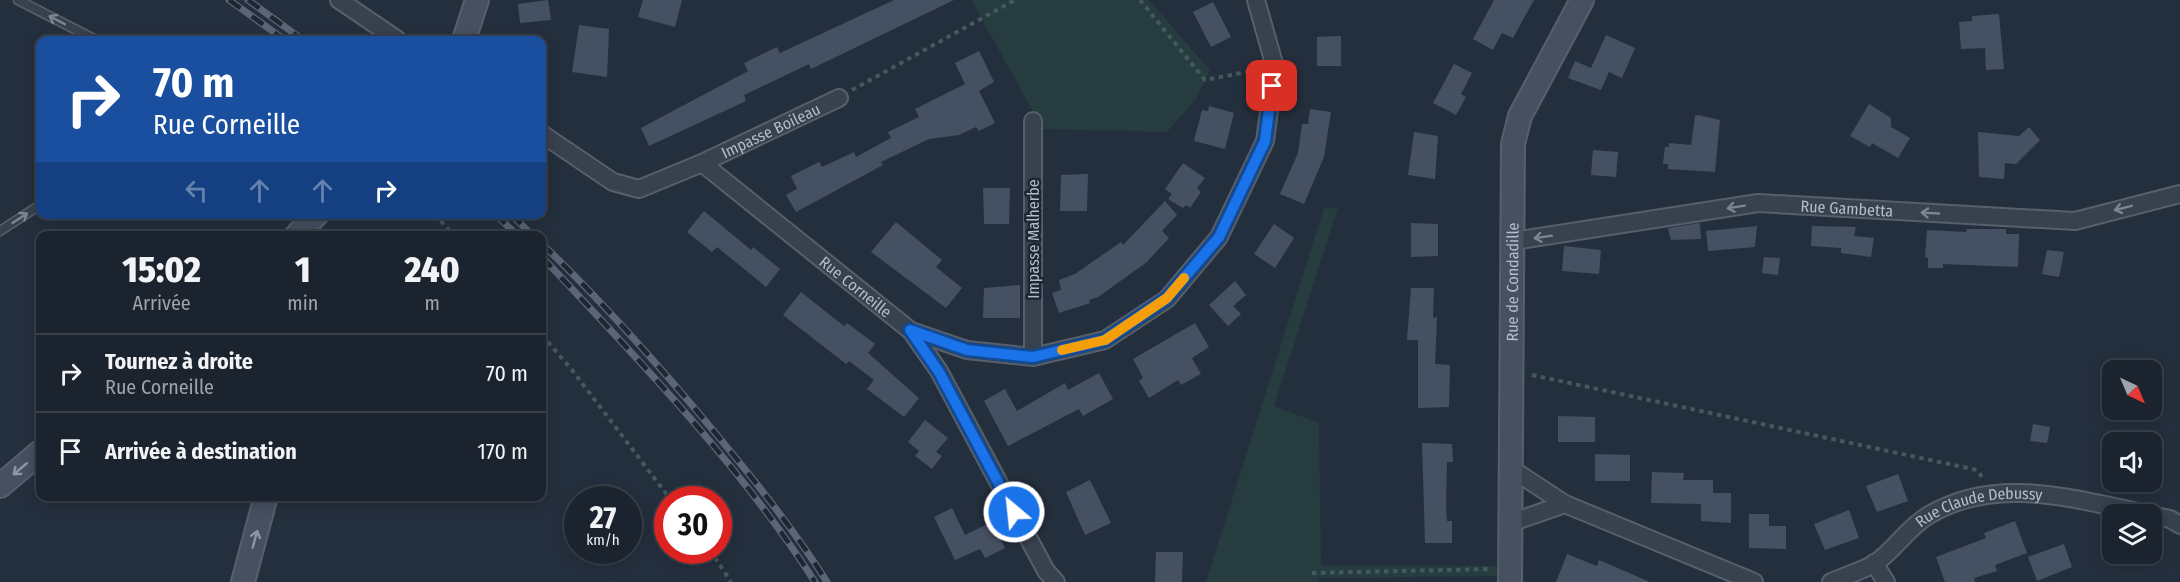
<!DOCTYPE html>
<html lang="fr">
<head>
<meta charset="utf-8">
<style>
	:root { --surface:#1b232e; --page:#282f3a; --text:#f1f3f6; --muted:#a0a4aa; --line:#39404a }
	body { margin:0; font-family:"Fira Sans Condensed",sans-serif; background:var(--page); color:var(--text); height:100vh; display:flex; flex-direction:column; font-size:22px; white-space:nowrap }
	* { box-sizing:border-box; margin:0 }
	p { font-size:20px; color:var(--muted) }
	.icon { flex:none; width:33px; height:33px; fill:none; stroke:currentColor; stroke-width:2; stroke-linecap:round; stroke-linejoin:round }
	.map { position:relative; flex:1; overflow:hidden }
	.side { position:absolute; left:36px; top:231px; width:510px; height:270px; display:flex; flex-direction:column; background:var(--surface); border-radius:12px; box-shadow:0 3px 15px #0003,0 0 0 2px var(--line) }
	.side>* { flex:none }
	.hud { position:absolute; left:36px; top:36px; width:510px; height:183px; border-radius:12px; box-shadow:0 3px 15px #0003,0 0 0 2px var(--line); background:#1a4fa0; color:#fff; overflow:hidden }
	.needle { width:39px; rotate:136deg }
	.tools { position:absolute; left:2102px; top:360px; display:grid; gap:12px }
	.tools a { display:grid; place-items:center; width:60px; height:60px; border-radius:12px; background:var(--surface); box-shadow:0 3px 15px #0003,0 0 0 2px var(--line); font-size:30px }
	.speed { position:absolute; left:564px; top:486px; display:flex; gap:12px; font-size:30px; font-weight:700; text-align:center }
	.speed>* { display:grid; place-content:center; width:78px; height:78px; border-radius:50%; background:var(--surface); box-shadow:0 3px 15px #0003,0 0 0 2px var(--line); line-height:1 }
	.speed small { font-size:15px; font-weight:400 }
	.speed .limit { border:9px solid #d22; background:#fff; color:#111 }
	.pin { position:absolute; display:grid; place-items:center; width:51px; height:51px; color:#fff; margin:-26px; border-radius:12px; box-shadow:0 3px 9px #0006 }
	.me { position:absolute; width:66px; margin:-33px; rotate:332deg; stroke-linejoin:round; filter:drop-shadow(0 0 4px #0008) }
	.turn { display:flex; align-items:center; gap:21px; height:126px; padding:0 18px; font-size:27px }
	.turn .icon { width:78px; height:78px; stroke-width:2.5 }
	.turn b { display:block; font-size:42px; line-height:51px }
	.lanes { display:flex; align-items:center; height:57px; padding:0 18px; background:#0003; justify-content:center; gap:30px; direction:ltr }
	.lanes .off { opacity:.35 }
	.eta { display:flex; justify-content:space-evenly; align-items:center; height:102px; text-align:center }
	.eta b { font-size:36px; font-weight:800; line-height:42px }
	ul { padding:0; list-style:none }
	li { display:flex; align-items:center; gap:18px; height:78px; padding:0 18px; border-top:2px solid var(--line) }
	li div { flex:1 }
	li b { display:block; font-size:22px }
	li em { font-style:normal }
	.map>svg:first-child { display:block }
	.green { fill:#263c3f }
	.building { fill:#455162 }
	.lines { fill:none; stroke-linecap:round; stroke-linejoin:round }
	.lane-casing { stroke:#565f6c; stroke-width:11 }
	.street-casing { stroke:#565f6c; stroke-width:20 }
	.secondary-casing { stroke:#565f6c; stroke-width:26 }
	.path { stroke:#44595c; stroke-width:4; stroke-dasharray:4.5 4.5; stroke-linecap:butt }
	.lane { stroke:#38414e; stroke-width:8 }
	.street { stroke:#38414e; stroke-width:16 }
	.secondary { stroke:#465061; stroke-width:22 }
	.rail-casing { stroke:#5a6575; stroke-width:7 }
	.rail { stroke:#1d2633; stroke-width:4.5; stroke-dasharray:14; stroke-linecap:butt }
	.oneway { stroke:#7c8592 }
	.oneway2 { stroke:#8e96a5 }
	.route-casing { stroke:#114b97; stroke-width:15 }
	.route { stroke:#1a73e8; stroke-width:10 }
	.slow { stroke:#f59e0b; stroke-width:10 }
	.labels { text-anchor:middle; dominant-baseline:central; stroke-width:5; stroke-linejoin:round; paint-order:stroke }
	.street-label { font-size:16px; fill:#b4bcc9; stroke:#1d2633 }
</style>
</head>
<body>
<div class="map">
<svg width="2180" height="582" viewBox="0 0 2180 582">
	<rect width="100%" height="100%" fill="#242f3e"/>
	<path class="green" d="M971,0H1149L1210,70L1196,99L1167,132L1043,129Z
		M1324,208H1338L1274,406L1319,423L1321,565L1499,566L1496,576L1319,578V582H1206Z"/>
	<path class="building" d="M548,0L551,20L520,23L518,4Z
		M643,0H682L675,27L638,17Z
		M894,0H954L811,69L809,64L744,95L746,101L649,146L641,128L748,71L744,63L777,47L780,53Z
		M1494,0H1534L1513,38L1502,33L1493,50L1473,39Z
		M1213,2L1231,37L1211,47L1193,12Z
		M1999,14L2004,69L1986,70L1985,48L1961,49L1959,22L1972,21V16Z
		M579,25L609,29L607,77L572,72Z
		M1606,35L1635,48L1622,78L1609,72L1601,90L1568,78L1575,61L1591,68Z
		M1341,36V66H1317V37Z
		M979,51L994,82L979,91L995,123L979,131L976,127L959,135L929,139L881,162L883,165L796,212L786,195L797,189L791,176L819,162L822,167L854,152L856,157L891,138L888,132L919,117L915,109L965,84L955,63Z
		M1454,64L1472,73L1461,94L1466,97L1456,115L1433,103Z
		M1869,104L1891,118V127L1910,138L1898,158L1872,143L1870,147L1850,136Z
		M1209,106L1234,113L1225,149L1194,141L1202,110L1208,111Z
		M1310,109L1331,112L1324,157L1304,204L1280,194L1298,153L1302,124H1308Z
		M1698,115L1720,120L1715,172L1668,169V164H1663L1665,147H1669V143L1691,145L1695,116Z
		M2029,127L2040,140L2016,164L2005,163L2004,179L1979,177L1978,132L2019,136Z
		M1414,132L1438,136L1435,179L1408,175Z
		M1593,150L1618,152L1616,177L1591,175Z
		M1183,163L1205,178L1197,188L1201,192L1190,208L1186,205L1183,208L1168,199L1172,194L1165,189Z
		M1088,174L1087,211H1060L1061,175Z
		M983,188H1010L1009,224H984Z
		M1165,201L1177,215L1162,231L1169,238L1147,262L1098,297L1089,300L1090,303L1059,313L1052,293L1061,290L1059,280L1075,274L1121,242L1123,245Z
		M704,211L751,250L753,247L780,269L766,287L717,247L712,252L687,232Z
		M896,222L942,260L936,267L962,288L946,308L871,252Z
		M1411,223L1438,224V256L1411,257Z
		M1700,223L1701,239L1671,240L1668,228Z
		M1274,224L1294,238L1275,268L1254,254Z
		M1757,226L1755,247L1708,251L1706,231Z
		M1812,226L1856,227L1854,236L1874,238L1871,257L1841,253V248L1811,246Z
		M1967,229H2006V234H2019L2018,267L1943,264V268H1928V258L1925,257L1927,230L1966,232Z
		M1564,246L1601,250L1599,274L1562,271Z
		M2047,250L2064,252L2059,277L2042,274Z
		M1764,257L1780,258L1778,275L1762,273Z
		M1235,281L1246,295L1233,306L1241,314L1228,326L1209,305Z
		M1020,285V318H983L984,288Z
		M1411,288H1434L1433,318L1437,317L1435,364L1450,365L1449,407L1418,408V340H1407Z
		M801,292L844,326L847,323L875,344L868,353L919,398L904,417L867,389L874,380L849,361L846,364L783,315Z
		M1195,323L1209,347L1192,358L1201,374L1181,385L1178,380L1149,398L1139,381L1143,378L1133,359Z
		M1099,373L1113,399L1083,416L1079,409L1008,446L984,401L1005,389L1017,411L1065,383L1068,390Z
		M1558,416L1595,417V442H1558Z
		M925,420L948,438L936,452L942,456L932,469L915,456L919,451L908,442Z
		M2033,424L2050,427L2047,443L2030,441Z
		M1422,443L1452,444L1453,462H1447L1446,506L1447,521H1452V543H1425Z
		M1595,454L1630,455V481H1595Z
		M1652,472L1684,473L1683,480H1713V493H1731V523L1701,521V504L1651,503Z
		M1898,474L1908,501L1877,512L1866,486Z
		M1090,480L1111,523L1085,535L1066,492Z
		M952,508L965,535L992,522L1005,548L985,558L980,549L955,560L934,517Z
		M1849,510L1859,538L1825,550L1814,524Z
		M1749,514H1769V526H1786V549L1749,548Z
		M2015,521L2027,553L1995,565L1997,571L1974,578L1975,582H1945L1936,557L1986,538L1984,533Z
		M2064,544L2072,567L2037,581L2028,557Z
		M1156,552H1183L1182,582H1155Z
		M1567,554L1597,566L1599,560L1650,582H1556Z"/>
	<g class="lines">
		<defs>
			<path id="lane" d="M18,0L96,40
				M0,231L40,205"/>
			<g id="street">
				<path d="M339,0L398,40"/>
				<path d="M1033,121V357"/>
				<path id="s1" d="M542,134L613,182L639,189L702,163L911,331L967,350L1033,357L1105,340L1167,299L1219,237L1265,141L1275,67L1256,0"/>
				<path id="s2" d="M702,163L839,98"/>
				<path id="s3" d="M1514,241L1758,203L2075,221L2180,194"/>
				<path d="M911,331L939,371L1046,571L1056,582"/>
				<path d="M1510,468L1565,504L1510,523"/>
				<path d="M1565,504L1754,582"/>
				<path d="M2151,515L2170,519L2180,525"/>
				<path d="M1874,563L1886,582"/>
				<path id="s4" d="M1831,582C1845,576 1861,571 1874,564C1894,551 1908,527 1929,515C1998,474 2075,500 2148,514"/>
			</g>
			<g id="secondary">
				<path d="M464,40L477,0"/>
				<path d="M296,236L317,214"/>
				<path d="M0,486L40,452"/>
				<path d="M243,582L266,496"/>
				<path id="s5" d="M1510,582L1513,144L1520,116L1582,0"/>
			</g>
		</defs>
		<use href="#lane" class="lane-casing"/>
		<use href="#street" class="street-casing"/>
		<use href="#secondary" class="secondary-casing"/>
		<path class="path" d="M1140,0L1205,80L1256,70
			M852,90L1015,0
			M435,214L454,236
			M542,335L572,370L671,500
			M1532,375L1977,470L1982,477
			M710,550L731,582
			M1312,573L1492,569"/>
		<use href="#lane" class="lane"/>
		<use href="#street" class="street"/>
		<use href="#secondary" class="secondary"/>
		<defs>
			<path id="rail" d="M229,0L285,40
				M248,0L303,40
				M495,214L518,236
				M511,214L533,236
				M542,244C595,294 644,349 691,404C739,461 787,519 827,582
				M542,257C637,358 740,465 815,582"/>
		</defs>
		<use href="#rail" class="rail-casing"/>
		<use href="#rail" class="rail"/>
	</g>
	<defs><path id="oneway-shaft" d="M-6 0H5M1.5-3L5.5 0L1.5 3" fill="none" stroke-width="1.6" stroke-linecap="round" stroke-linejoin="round" transform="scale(1.5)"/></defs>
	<g class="oneway">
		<use href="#oneway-shaft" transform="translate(57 20) rotate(-152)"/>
		<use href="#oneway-shaft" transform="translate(1736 207) rotate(171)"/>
		<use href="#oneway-shaft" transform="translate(2123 208) rotate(166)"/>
		<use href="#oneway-shaft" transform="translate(1930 213) rotate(-177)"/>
		<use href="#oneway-shaft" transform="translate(20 218) rotate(-33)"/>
		<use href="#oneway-shaft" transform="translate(1543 237) rotate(171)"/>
	</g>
	<g class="oneway2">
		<use href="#oneway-shaft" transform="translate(20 469) rotate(140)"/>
		<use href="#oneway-shaft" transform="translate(255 539) rotate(-75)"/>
	</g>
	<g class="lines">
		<defs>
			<path id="route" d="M1014,512L939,372L910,330L967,350L1033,357L1105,340L1167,298L1219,237L1265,141L1272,86"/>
		</defs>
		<use href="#route" class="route-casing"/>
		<use href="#route" class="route"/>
		<path class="slow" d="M1062,350L1105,340L1167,298L1184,278"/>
	</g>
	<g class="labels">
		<g class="street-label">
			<text stroke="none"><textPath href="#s2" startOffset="76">Impasse Boileau</textPath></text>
			<text stroke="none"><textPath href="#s3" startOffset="336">Rue Gambetta</textPath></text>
			<text transform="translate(1033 239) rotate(-90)">Impasse Malherbe</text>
			<text stroke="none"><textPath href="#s5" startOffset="300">Rue de Condadille</textPath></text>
			<text stroke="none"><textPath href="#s1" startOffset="378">Rue Corneille</textPath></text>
			<text stroke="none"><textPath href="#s4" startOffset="172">Rue Claude Debussy</textPath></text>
		</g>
	</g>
</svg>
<div class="tools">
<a><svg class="needle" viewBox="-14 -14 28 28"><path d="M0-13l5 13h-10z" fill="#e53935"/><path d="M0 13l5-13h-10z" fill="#a0a4aa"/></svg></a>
<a><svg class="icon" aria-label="sound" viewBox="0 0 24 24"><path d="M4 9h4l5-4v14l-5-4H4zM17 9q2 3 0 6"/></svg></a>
<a><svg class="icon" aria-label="layers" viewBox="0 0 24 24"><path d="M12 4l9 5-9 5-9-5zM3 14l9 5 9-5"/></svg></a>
</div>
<div class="speed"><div>27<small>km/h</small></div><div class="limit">30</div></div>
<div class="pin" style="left:1272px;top:86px;background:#d93025"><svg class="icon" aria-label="arrive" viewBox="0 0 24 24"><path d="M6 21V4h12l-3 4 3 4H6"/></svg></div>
<svg class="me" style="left:1014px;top:512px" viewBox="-20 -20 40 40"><circle r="17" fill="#1a73e8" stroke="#fff" stroke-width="3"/><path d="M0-11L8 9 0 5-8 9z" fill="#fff"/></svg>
<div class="hud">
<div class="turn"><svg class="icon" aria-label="right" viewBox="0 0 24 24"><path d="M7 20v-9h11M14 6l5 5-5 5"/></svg><div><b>70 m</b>Rue Corneille</div></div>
<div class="lanes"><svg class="icon off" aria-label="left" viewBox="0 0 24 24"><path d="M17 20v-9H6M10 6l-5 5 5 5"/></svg><svg class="icon off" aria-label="ahead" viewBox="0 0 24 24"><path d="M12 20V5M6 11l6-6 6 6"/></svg><svg class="icon off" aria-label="ahead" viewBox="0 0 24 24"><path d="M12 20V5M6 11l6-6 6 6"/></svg><svg class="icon" aria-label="right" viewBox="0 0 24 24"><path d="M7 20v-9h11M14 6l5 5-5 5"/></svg></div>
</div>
<section class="side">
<div class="eta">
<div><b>15:02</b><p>Arrivée</p></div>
<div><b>1</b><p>min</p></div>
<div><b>240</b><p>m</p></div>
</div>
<ul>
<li><svg class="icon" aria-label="right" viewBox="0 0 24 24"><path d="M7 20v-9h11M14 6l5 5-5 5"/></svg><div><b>Tournez à droite</b><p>Rue Corneille</p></div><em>70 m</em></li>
<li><svg class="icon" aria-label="arrive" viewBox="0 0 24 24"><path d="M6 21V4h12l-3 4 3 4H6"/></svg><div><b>Arrivée à destination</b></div><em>170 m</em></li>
</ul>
</section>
</div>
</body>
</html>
